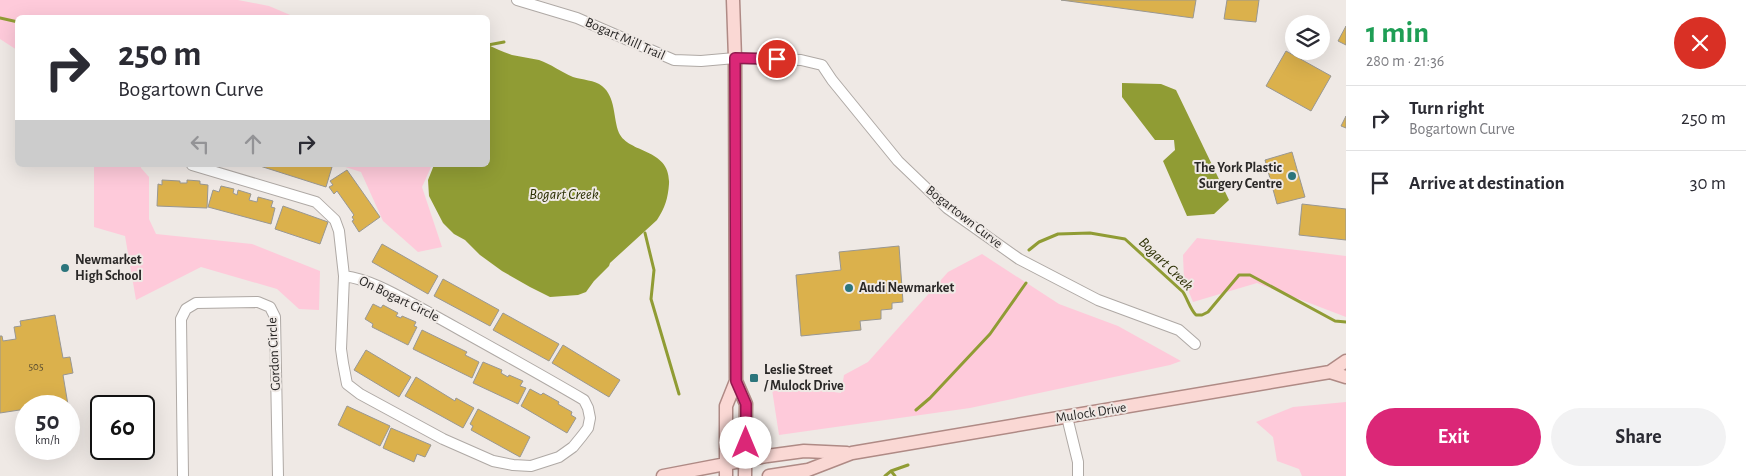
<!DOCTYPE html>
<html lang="en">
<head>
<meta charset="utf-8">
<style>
	:root { --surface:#fff; --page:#f2f2f3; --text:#2b2b33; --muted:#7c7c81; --line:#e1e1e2; --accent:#db2777 }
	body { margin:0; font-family:"Alegreya Sans",sans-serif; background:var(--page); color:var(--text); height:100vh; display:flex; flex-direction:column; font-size:19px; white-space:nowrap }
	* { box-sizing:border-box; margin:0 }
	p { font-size:16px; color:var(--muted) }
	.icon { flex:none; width:28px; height:28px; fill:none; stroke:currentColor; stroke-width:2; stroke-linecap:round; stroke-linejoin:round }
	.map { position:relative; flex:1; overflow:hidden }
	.sheet { display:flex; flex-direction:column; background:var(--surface); width:400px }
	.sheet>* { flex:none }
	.hud { position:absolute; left:15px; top:15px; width:475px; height:152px; border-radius:8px; box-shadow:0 5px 20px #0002; background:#fff; color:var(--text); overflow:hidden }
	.fabs { position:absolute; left:1285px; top:15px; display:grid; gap:10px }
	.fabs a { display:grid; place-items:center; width:45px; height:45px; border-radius:50%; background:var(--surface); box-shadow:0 5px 20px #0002; font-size:25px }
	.speed { position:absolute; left:15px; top:395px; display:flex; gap:10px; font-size:25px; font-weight:700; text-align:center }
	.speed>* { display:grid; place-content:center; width:65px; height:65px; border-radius:50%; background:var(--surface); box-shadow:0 5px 20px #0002; line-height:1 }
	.speed small { font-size:12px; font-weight:400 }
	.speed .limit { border:2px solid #111; border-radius:8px; background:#fff; color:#111 }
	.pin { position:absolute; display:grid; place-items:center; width:42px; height:42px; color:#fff; margin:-21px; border:2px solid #fff; border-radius:50%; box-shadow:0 1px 5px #0007 }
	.me { position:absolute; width:55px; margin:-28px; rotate:0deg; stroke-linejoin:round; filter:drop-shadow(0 0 4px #0008) }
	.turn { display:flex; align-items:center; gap:18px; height:105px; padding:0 20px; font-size:22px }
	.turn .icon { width:65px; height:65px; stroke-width:2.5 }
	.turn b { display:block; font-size:35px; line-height:42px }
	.lanes { display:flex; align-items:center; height:48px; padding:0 20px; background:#0003; justify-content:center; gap:25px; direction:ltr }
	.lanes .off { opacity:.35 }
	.round { display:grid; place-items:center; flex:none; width:52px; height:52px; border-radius:26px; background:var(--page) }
	.summary { display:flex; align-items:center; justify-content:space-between; height:85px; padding:0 20px }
	h1 { font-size:30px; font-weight:700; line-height:38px; color:#1e9e55 }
	.action { display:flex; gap:10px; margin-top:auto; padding:10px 20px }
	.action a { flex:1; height:58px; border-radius:30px; background:var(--accent); color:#fff; font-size:20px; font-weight:700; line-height:58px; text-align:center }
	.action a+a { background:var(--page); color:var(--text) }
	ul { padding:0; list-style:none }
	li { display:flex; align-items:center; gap:15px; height:65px; padding:0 20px; border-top:1px solid var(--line) }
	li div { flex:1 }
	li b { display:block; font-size:19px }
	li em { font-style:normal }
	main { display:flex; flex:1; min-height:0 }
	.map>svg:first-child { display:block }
	.green { fill:#fecada }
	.water { fill:#909c34 }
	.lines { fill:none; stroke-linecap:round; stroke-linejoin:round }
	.stream { stroke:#909c34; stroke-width:3 }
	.building { fill:#dbb14c; stroke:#999792 }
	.minor-casing { stroke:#afa9a5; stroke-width:12 }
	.major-casing { stroke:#af8a85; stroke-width:15 }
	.minor { stroke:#fff; stroke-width:10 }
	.major { stroke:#fad8d4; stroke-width:12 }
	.route-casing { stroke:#8e194d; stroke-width:12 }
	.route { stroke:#db2777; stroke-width:9 }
	.poi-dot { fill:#2c757c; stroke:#efe9e5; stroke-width:2 }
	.labels { text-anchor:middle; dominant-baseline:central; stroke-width:4; stroke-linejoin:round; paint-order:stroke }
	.number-label { font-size:11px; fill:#564a30 }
	.street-label { font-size:14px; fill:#2a2827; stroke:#efe9e5 }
	.poi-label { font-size:14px; font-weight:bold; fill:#2a2827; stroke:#efe9e5; text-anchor:start }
	.water-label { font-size:15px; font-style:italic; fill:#2c3004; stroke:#efe9e5 }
</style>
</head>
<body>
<main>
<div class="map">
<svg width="1346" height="476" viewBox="0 0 1346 476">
	<rect width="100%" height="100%" fill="#efe9e5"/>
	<path class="green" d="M0,0H238L269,6L295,17L18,18L17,50L0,39Z
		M94,165H141V168L149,177V219L156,234L252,244L320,271L319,310L299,309L277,289L201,267L136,300L125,236L94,227Z
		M339,165H432L422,187L442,247L418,252L383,221L361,172Z
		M1197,238L1346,256V317L1257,283L1193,302L1184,280L1183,255Z
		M982,254L1059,304L1118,326L1181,361L1170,365L970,408L779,435L771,383L841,393L844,375L868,362L948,272Z
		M1346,402V476H1302L1299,469L1277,461L1273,437L1256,422L1293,407Z"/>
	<path class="water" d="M488,45C496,49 504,52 512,55C521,57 530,58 539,60C551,64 561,72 573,77C582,80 595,80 602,86C616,97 613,118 619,133C629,154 671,148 669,184C668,198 665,208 657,220L610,263L609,266L594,281L586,292L578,295L550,297L530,287L502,271L480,255L465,240L454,234L443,223L429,196L428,180L434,165H488Z
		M1122,83L1161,84L1176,90L1229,200L1214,214L1187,216L1163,161L1175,150L1174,140H1155L1122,97Z"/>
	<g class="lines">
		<path class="stream" d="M0,18L18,22
			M488,45L504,42
			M645,233L654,270L651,299L679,394
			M1029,250L1039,242L1058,234L1090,233L1125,239L1183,292C1188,300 1190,309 1196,315H1202L1208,312L1239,275H1250L1335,321L1346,322
			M916,410L930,398L990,334L1026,283
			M891,471L895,476
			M885,476L891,471L908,465"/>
	</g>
	<path class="building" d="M1061,0H1196L1193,18Z
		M1227,0H1259L1256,22L1224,19Z
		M1346,26V45L1338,41Z
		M1286,51L1331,76L1311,111L1266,86Z
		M1346,116V128L1341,126Z
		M1292,152L1305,197L1277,204L1265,160Z
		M261,165H325L332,167L326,187L260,166Z
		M347,170L380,217L359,232L352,221L354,220L352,217L354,215L337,191L334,194L329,187L333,185L330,181Z
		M162,180L180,181V183H187V180L200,181V184L208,185L207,208L157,206L158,184L162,185Z
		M221,186L234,189L233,193L237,195L238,190L251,194L249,200L257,202L258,197L273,201L271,207L275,208L271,224L208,207L213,190L219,192Z
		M1302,204L1346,209V240L1299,235Z
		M283,206L328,222L320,244L275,229Z
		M382,244L438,276L428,294L372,262Z
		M899,246L903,302L892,303V309L881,310V319L860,321L861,330L801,336L796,275L841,270L839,252Z
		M443,279L499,310L490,326L434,296Z
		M373,304L381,308L383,305L398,313L396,316L401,318L402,316L416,322L414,326L417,327L408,345L372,327L373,324L365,319Z
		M503,313L559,344L549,361L493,330Z
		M55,315L63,358L70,357L73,373L63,375L68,405L26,406V409L0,413V336H2L3,341L16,339L14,327L21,326L20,321Z
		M422,330L467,352L465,355L479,362L472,378L413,349Z
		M563,345L620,380L609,397L552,363Z
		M366,350L411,377L399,397L354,370Z
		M483,362L502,370L501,373L508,377L509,375L523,381L520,386L526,388L518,404L473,383Z
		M416,377L455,401L456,398L474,408L463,428L405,396Z
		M530,389L541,395L543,393L559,402L558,404L572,412L571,415L576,418L567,433L521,406Z
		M347,406L390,426L380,446L338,425Z
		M478,409L530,437L520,457L471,430L473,426L470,424Z
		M391,428L431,445L425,457L417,454L414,462L383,448Z"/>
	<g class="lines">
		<defs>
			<path id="minor" d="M517,0L577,18L674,60L701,61L735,58L764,59L801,60L822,65L832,80L898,161L947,208L1019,259L1098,300L1179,330L1195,344
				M192,165L316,202L335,220L339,231L344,276L341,349L343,363L347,384L360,394L443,439L493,461L513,465L531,466L559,457L573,447L582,436L588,428L590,418L588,408L584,400C533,370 480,341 428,312C401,298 374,280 344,276
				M1067,417L1078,462V476
				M183,476L181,319L186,309L196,303L258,302L270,307L275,317L278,476"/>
			<path id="major" d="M1330,372L1346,361
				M736,381L746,404L745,476
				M663,476L767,456L804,451L847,453
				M726,476V406L736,381L735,58L733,0
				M769,476L808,470L852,453L1330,372L1346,377"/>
		</defs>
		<use href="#minor" class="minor-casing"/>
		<use href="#major" class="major-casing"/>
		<use href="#minor" class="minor"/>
		<use href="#major" class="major"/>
	</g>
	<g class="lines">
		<defs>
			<path id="route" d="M746,443V404L736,381L735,58L777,59"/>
		</defs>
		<use href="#route" class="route-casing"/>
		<use href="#route" class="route"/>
	</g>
	<g class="poi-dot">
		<circle cx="1292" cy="176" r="5"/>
		<circle cx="65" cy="268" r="5"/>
		<circle cx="849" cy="288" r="5"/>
		<rect x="749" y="373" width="10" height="10" rx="2.5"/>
	</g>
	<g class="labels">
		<g class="number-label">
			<text x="36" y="366">505</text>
		</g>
		<g class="street-label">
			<text transform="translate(625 39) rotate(24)">Bogart Mill Trail</text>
			<text transform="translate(964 217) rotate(38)">Bogartown Curve</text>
			<text transform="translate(399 299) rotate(26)">On Bogart Circle</text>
			<text transform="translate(274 354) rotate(-93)">Gordon Circle</text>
			<text transform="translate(1091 413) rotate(-9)">Mulock Drive</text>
		</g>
		<g class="poi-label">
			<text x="1282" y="168" text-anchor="end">The York Plastic<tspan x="1282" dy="16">Surgery Centre</tspan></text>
			<text x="75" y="260">Newmarket<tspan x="75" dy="16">High School</tspan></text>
			<text x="859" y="288">Audi Newmarket</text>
			<text x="764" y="370">Leslie Street<tspan x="764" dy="16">/ Mulock Drive</tspan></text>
		</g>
		<g class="water-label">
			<text x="564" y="194">Bogart Creek</text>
			<text transform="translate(1166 264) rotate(44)">Bogart Creek</text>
		</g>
	</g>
</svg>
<div class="fabs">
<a><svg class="icon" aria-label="layers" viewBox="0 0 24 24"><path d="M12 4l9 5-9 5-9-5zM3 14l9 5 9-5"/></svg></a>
</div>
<div class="speed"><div>50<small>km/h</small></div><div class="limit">60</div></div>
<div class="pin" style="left:777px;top:59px;background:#d93025"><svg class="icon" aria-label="arrive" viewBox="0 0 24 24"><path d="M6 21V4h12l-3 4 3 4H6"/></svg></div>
<svg class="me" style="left:746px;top:443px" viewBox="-20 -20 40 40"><circle r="19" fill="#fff"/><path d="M0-13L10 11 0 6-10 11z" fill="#db2777"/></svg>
<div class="hud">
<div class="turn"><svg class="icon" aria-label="right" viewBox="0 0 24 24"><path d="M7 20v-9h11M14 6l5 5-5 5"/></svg><div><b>250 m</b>Bogartown Curve</div></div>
<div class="lanes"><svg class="icon off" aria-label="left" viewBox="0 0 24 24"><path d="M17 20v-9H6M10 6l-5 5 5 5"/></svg><svg class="icon off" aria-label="ahead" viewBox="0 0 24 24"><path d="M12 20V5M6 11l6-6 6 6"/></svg><svg class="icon" aria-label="right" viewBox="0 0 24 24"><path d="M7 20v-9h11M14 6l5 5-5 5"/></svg></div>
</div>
</div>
<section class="sheet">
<div class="summary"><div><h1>1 min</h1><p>280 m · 21:36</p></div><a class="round" style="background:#d93025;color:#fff"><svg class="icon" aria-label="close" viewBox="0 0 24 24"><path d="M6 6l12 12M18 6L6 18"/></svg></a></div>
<ul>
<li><svg class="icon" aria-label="right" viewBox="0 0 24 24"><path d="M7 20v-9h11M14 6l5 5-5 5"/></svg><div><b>Turn right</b><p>Bogartown Curve</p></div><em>250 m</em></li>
<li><svg class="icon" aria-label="arrive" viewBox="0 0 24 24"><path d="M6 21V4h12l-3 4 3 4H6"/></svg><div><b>Arrive at destination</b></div><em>30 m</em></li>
</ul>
<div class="action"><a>Exit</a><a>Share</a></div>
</section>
</main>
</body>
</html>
